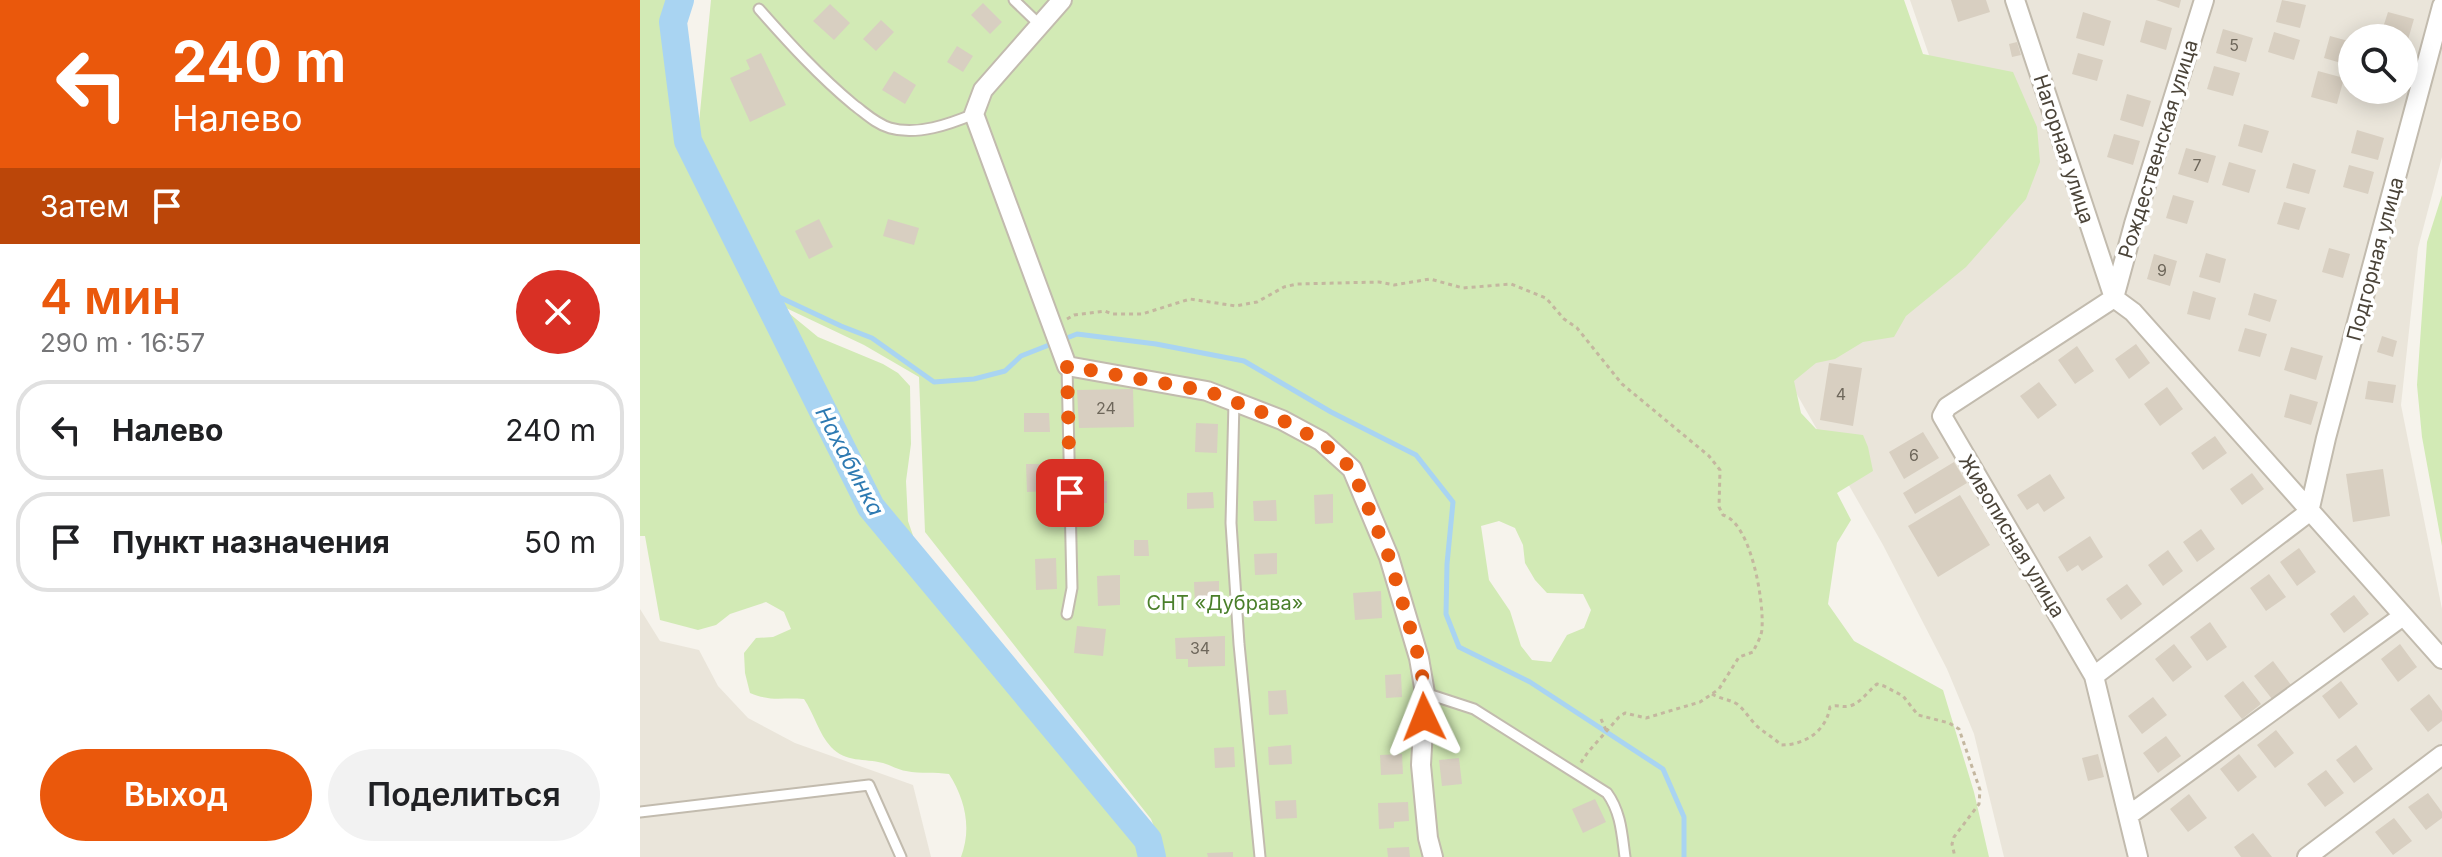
<!DOCTYPE html>
<html lang="ru">
<head>
<meta charset="utf-8">
<style>
	:root { --surface:#fff; --page:#f2f2f2; --text:#202124; --muted:#757577; --line:#e0e0e0; --accent:#ea580c }
	body { margin:0; font-family:Inter,sans-serif; background:var(--page); color:var(--text); height:100vh; display:flex; flex-direction:column; font-size:30px; white-space:nowrap }
	* { box-sizing:border-box; margin:0 }
	p { font-size:26px; color:var(--muted) }
	.icon { flex:none; width:44px; height:44px; fill:none; stroke:currentColor; stroke-width:2; stroke-linecap:round; stroke-linejoin:round }
	.map { position:relative; flex:1; overflow:hidden }
	.drawer { display:flex; flex-direction:column; background:var(--surface); width:640px }
	.drawer>* { flex:none }
	.banner { background:#ea580c; color:#fff; overflow:hidden }
	.fabs { position:absolute; left:1698px; top:24px; display:grid; gap:16px }
	.fabs a { display:grid; place-items:center; width:80px; height:80px; border-radius:50%; background:var(--surface); box-shadow:0 4px 20px #0003; font-size:40px }
	.pin { position:absolute; display:grid; place-items:center; width:68px; height:68px; color:#fff; margin:-34px; border-radius:16px; box-shadow:0 4px 12px #0006 }
	.me { position:absolute; width:88px; margin:-44px; rotate:358deg; stroke-linejoin:round; filter:drop-shadow(0 0 6px #0008) }
	.turn { display:flex; align-items:center; gap:28px; height:168px; padding:0 40px; font-size:36px }
	.turn .icon { width:104px; height:104px; stroke-width:2.5 }
	.turn b { display:block; font-size:56px; line-height:68px }
	.then { display:flex; align-items:center; height:76px; padding:0 40px; background:#0003; gap:16px; font-size:30px }
	.round { display:grid; place-items:center; flex:none; width:84px; height:84px; border-radius:42px; background:var(--page) }
	.summary { display:flex; align-items:center; justify-content:space-between; height:136px; padding:0 40px }
	h1 { font-size:48px; font-weight:600; line-height:60px; color:var(--accent) }
	.cta { display:flex; gap:16px; margin-top:auto; padding:16px 40px }
	.cta a { flex:1; height:92px; border-radius:48px; background:var(--accent); color:#fff; font-size:32px; font-weight:600; line-height:92px; text-align:center }
	.cta a+a { background:var(--page); color:var(--text) }
	ul { padding:0; list-style:none }
	li { display:flex; align-items:center; gap:24px; height:100px; margin:0 16px 12px; padding:0 24px; border:4px solid var(--line); border-radius:32px }
	li div { flex:1 }
	li b { display:block; font-size:30px }
	li em { font-style:normal }
	main { display:flex; flex:1; min-height:0 }
	.map>svg:first-child { display:block }
	.residential { fill:#eae5da; fill-rule:evenodd }
	.green { fill:#d2eab5; fill-rule:evenodd }
	.lines { fill:none; stroke-linecap:round; stroke-linejoin:round }
	.stream { stroke:#a9d4f2; stroke-width:5 }
	.river { stroke:#a9d4f2; stroke-width:28 }
	.building { fill:#d8cfc1 }
	.service-casing { stroke:#c2bbae; stroke-width:13 }
	.minor-casing { stroke:#c2bbae; stroke-width:22 }
	.path { stroke:#c4b79f; stroke-width:3; stroke-dasharray:4 4; stroke-linecap:butt }
	.service { stroke:#fff; stroke-width:9 }
	.minor { stroke:#fff; stroke-width:18 }
	.route { stroke:#ea580c; stroke-width:14; stroke-dasharray:0 25.2 }
	.labels { text-anchor:middle; dominant-baseline:central; stroke-width:7; stroke-linejoin:round; paint-order:stroke }
	.number-label { font-size:16px; fill:#6e675b }
	.street-label { font-size:20px; fill:#4b4439; stroke:#fff }
	.park-label { font-size:20px; fill:#4a7f2a; stroke:#fff }
	.water-label { font-size:22px; font-style:italic; fill:#2e7ab2; stroke:#fff }
</style>
</head>
<body>
<main>
<section class="drawer">
<div class="banner">
<div class="turn"><svg class="icon" aria-label="left" viewBox="0 0 24 24"><path d="M17 20v-9H6M10 6l-5 5 5 5"/></svg><div><b>240 m</b>Налево</div></div>
<div class="then">Затем<svg class="icon" aria-label="arrive" viewBox="0 0 24 24"><path d="M6 21V4h12l-3 4 3 4H6"/></svg></div>
</div>
<div class="summary"><div><h1>4 мин</h1><p>290 m · 16:57</p></div><a class="round" style="background:#d93025;color:#fff"><svg class="icon" aria-label="close" viewBox="0 0 24 24"><path d="M6 6l12 12M18 6L6 18"/></svg></a></div>
<ul>
<li><svg class="icon" aria-label="left" viewBox="0 0 24 24"><path d="M17 20v-9H6M10 6l-5 5 5 5"/></svg><div><b>Налево</b></div><em>240 m</em></li>
<li><svg class="icon" aria-label="arrive" viewBox="0 0 24 24"><path d="M6 21V4h12l-3 4 3 4H6"/></svg><div><b>Пункт назначения</b></div><em>50 m</em></li>
</ul>
<div class="cta"><a>Выход</a><a>Поделиться</a></div>
</section>
<div class="map">
<svg width="1802" height="857" viewBox="0 0 1802 857">
	<rect width="100%" height="100%" fill="#f6f3ec"/>
	<path class="residential" d="M1270,0H1802V157L1778,248L1761,405L1802,609V857H1364L1334,734L1307,669L1243,545L1147,377L1319,142ZM1712,38H1764V90H1712Z
		M0,609L20,641L59,650L78,686L108,718L155,743L273,785L291,857H0Z"/>
	<path class="green" d="M0,0H29L25,10C28,60 28,111 44,159L106,282L118,296L134,307L150,314L178,337L243,364L258,373L270,386L271,444L266,481L268,521L292,591L384,706L483,819L505,857H321C332,828 325,799 309,774C295,772 281,774 266,771C258,770 251,765 243,763C224,758 206,763 191,747C179,734 174,714 164,699C141,697 132,702 110,693L105,673L104,653L116,638L133,637L151,629L144,612L126,602L90,614L76,625L58,630L20,620L5,536H0Z
		M71,0H1264L1283,54L1373,72L1397,127L1400,162L1386,199L1326,267L1266,316L1254,337L1223,342L1195,359L1176,363L1154,381L1161,413L1176,429L1223,435L1228,447L1233,471L1197,493L1211,520L1197,543L1188,604L1214,641L1303,690L1334,792L1349,857H526L511,819L285,532L279,377L224,345L146,308L57,143ZM859,521L875,528L883,545L885,563L895,580L907,593L943,594L951,610L944,628L927,635L911,662L892,660L881,646L870,611L849,580L841,526Z
		M1802,195V546L1782,437L1777,385L1787,242Z"/>
	<g class="lines">
		<path class="stream" d="M122,289L201,326L232,338L294,382L334,379L365,371L381,356L437,334L516,344L604,361L691,412L776,455L813,502L807,564L806,614L819,647L890,682L1023,769L1044,817V857"/>
		<path class="river" d="M40,0L33,22L48,141L231,507L508,840L512,857"/>
	</g>
	<path class="building" d="M1311,0H1346L1350,12L1318,22Z
		M1516,0H1541L1539,8Z
		M1642,0L1666,5L1660,28L1636,22Z
		M343,3L362,22L350,34L331,15Z
		M190,4L210,23L194,40L173,21Z
		M1443,12L1471,21L1464,46L1436,38Z
		M1748,12L1774,19L1765,50L1764,38L1740,37Z
		M241,20L254,32L236,51L223,39Z
		M1506,20L1532,28L1526,50L1500,42Z
		M1583,29L1613,38L1606,62L1576,53Z
		M1634,32L1660,40L1654,60L1628,52Z
		M1690,36L1712,42L1708,65L1684,58Z
		M1377,42L1381,55L1372,57L1369,44Z
		M317,46L333,56L323,72L307,62Z
		M121,53L146,105L110,122L90,78L110,69L106,60Z
		M1438,53L1463,60L1457,81L1432,74Z
		M1574,66L1600,73L1593,96L1567,89Z
		M254,71L276,85L265,104L242,90Z
		M1678,71L1704,78L1697,104L1671,97Z
		M1487,94L1511,101L1503,127L1480,120Z
		M1604,124L1629,131L1622,153L1598,146Z
		M1717,130L1744,138L1738,160L1711,153Z
		M1474,134L1500,141L1493,165L1467,157Z
		M1546,148L1576,156L1568,183L1538,174Z
		M1589,162L1616,170L1609,193L1582,185Z
		M1653,163L1676,170L1669,194L1646,188Z
		M1709,165L1734,172L1728,194L1703,187Z
		M1533,195L1554,201L1547,224L1526,218Z
		M1644,202L1666,208L1659,230L1637,224Z
		M179,219L193,247L169,259L155,231Z
		M248,219L279,228L274,245L243,236Z
		M1689,248L1710,254L1703,278L1682,272Z
		M1566,253L1586,259L1580,283L1559,277Z
		M1514,254L1537,261L1530,286L1507,279Z
		M1553,291L1576,298L1570,320L1547,314Z
		M1614,293L1637,300L1630,322L1608,315Z
		M1605,328L1627,334L1620,357L1598,351Z
		M1742,336L1757,341L1753,357L1737,352Z
		M1496,344L1510,363L1489,379L1475,359Z
		M1437,346L1454,371L1435,384L1418,360Z
		M1651,347L1683,356L1676,380L1644,370Z
		M1189,363L1222,368L1213,426L1180,420Z
		M1728,381L1756,385L1753,403L1725,399Z
		M1399,382L1417,405L1398,419L1380,396Z
		M1527,387L1543,409L1520,426L1504,404Z
		M493,389L494,427L439,428L437,390Z
		M1650,394L1678,402L1671,425L1644,417Z
		M384,413H409L410,432H384Z
		M556,423L578,424L577,453L555,452Z
		M1283,432L1299,458L1264,479L1249,452Z
		M1575,436L1587,453L1563,470L1551,453Z
		M1314,462L1327,483L1275,514L1263,493Z
		M386,464H408L409,491L387,492Z
		M1743,469L1750,516L1713,522L1706,474Z
		M1612,473L1624,489L1602,505L1590,489Z
		M1410,474L1425,498L1404,512L1398,503L1387,510L1377,495Z
		M467,481V503L446,504V482Z
		M573,492L574,508L547,509V493Z
		M693,494V523L675,524L674,495Z
		M1320,495L1350,545L1298,577L1268,526Z
		M636,500L637,521H614L613,501Z
		M1561,529L1575,549L1557,562L1543,542Z
		M1450,536L1463,557L1442,571L1438,565L1427,572L1418,557Z
		M494,540H508L509,556H494Z
		M1659,548L1676,572L1657,586L1640,562Z
		M1528,550L1543,571L1523,586L1508,565Z
		M637,553V574L615,575L614,554Z
		M416,558L417,589L396,590L395,559Z
		M1629,574L1646,597L1626,611L1610,588Z
		M480,575V605L458,606L457,576Z
		M579,581V604L555,605L554,582Z
		M1487,584L1502,604L1481,620L1466,599Z
		M741,591L742,618L715,620L713,593Z
		M1714,595L1729,614L1704,633L1690,614Z
		M1570,622L1587,647L1567,661L1550,637Z
		M437,626L466,629L463,656L434,653Z
		M585,636V666L548,667V659H536L535,638Z
		M1534,644L1552,667L1533,682L1515,659Z
		M1760,644L1777,667L1758,682L1741,659Z
		M1633,661L1651,685L1632,699L1614,676Z
		M761,674L762,697L746,698L745,675Z
		M1603,681L1621,704L1602,719L1584,696Z
		M1701,681L1718,704L1699,719L1682,696Z
		M646,690L648,714L629,715L628,691Z
		M1789,694L1802,711V721L1788,732L1770,709Z
		M1513,697L1527,715L1502,734L1488,716Z
		M1636,730L1654,753L1635,768L1617,745Z
		M1526,736L1541,756L1518,773L1503,753Z
		M651,745L652,764L629,765L628,747Z
		M1716,745L1733,769L1714,783L1696,760Z
		M594,747L595,767L575,768L574,748Z
		M762,754L763,774L741,775L740,755Z
		M1458,754L1464,777L1448,781L1442,758Z
		M1599,754L1617,777L1598,792L1580,769Z
		M819,758L822,784L802,786L799,760Z
		M1686,770L1704,793L1685,807L1667,784Z
		M1788,793L1802,812V818L1786,830L1768,807Z
		M1549,794L1567,818L1548,832L1530,809Z
		M955,799L966,822L943,833L932,809Z
		M656,800L657,818L636,819L635,801Z
		M768,802L769,821L754,822V828L739,829L738,803Z
		M1754,818L1772,841L1753,855L1735,832Z
		M1613,833L1632,857H1601L1594,847Z
		M769,847L770,857H748L747,848Z
		M593,852V857H568L567,853Z"/>
	<g class="lines">
		<defs>
			<path id="service" d="M374,0L401,26
				M119,9C149,43 179,76 214,105C225,113 236,124 250,128C277,136 310,124 334,114
				M427,366L432,588L427,614
				M594,402L591,523L599,644L620,857
				M785,693L834,709L967,793C981,812 982,835 985,857
				M0,812L229,785L261,857"/>
			<path id="minor" d="M422,0L343,90L334,114L427,366L567,391L642,420L681,441L712,469L749,557L779,658L785,693L781,765L788,838L793,857
				M1375,0L1474,298
				M1474,298L1307,407L1302,416L1454,676L1498,857
				M1474,298L1493,312L1802,659
				M1474,298L1494,224L1564,0
				M1669,512L1686,438L1802,6
				M1454,676L1669,512
				M1489,815L1763,616
				M1667,857L1802,755"/>
		</defs>
		<use href="#service" class="service-casing"/>
		<use href="#minor" class="minor-casing"/>
		<path class="path" d="M427,319L434,315L465,311L472,314H502L550,299L596,306L617,302L644,287L657,284L739,282L754,285L790,279L823,288L871,284L906,298L924,319L937,328L982,384L1069,456L1080,470L1079,507L1083,515C1111,523 1124,601 1122,628C1122,636 1116,645 1113,652L1099,657L1079,689L1060,702L1006,718L985,713L979,717L948,752L940,764
			M1072,694C1080,699 1089,699 1097,704C1105,710 1108,717 1115,724C1121,731 1132,736 1141,745C1164,745 1186,732 1190,707C1197,704 1202,708 1210,706C1222,702 1227,692 1237,684L1244,686L1263,696L1278,715L1309,723L1319,729L1340,790L1339,804L1314,837L1312,844L1315,857
			M961,719L966,730"/>
		<use href="#service" class="service"/>
		<use href="#minor" class="minor"/>
	</g>
	<g class="lines">
		<path class="route" d="M430,493L427,366L567,391L642,420L661,431L681,441L712,469L749,557L779,658L785,693L784,717"/>
	</g>
	<g class="labels">
		<g class="number-label">
			<text x="1594" y="45">5</text>
			<text x="1557" y="165">7</text>
			<text x="1522" y="270">9</text>
			<text x="1201" y="394">4</text>
			<text x="466" y="408">24</text>
			<text x="1274" y="455">6</text>
			<text x="560" y="648">34</text>
		</g>
		<g class="street-label">
			<text transform="translate(1424 149) rotate(72)">Нагорная улица</text>
			<text transform="translate(1518 149) rotate(-73)">Рождественская улица</text>
			<text transform="translate(1735 259) rotate(-75)">Подгорная улица</text>
			<text transform="translate(1372 536) rotate(59)">Живописная улица</text>
		</g>
		<g class="park-label">
			<text x="585" y="603">СНТ «Дубрава»</text>
		</g>
		<g class="water-label">
			<text transform="translate(210 461) rotate(62)">Нахабинка</text>
		</g>
	</g>
</svg>
<div class="fabs">
<a><svg class="icon" aria-label="search" viewBox="0 0 24 24"><circle cx="10" cy="10" r="6"/><path d="M15 15l6 6"/></svg></a>
</div>
<div class="pin" style="left:430px;top:493px;background:#d93025"><svg class="icon" aria-label="arrive" viewBox="0 0 24 24"><path d="M6 21V4h12l-3 4 3 4H6"/></svg></div>
<svg class="me" style="left:784px;top:717px" viewBox="-20 -20 40 40"><path d="M0-17L14 15 0 8-14 15z" fill="#ea580c" stroke="#fff" stroke-width="4"/></svg>
</div>
</main>
</body>
</html>
